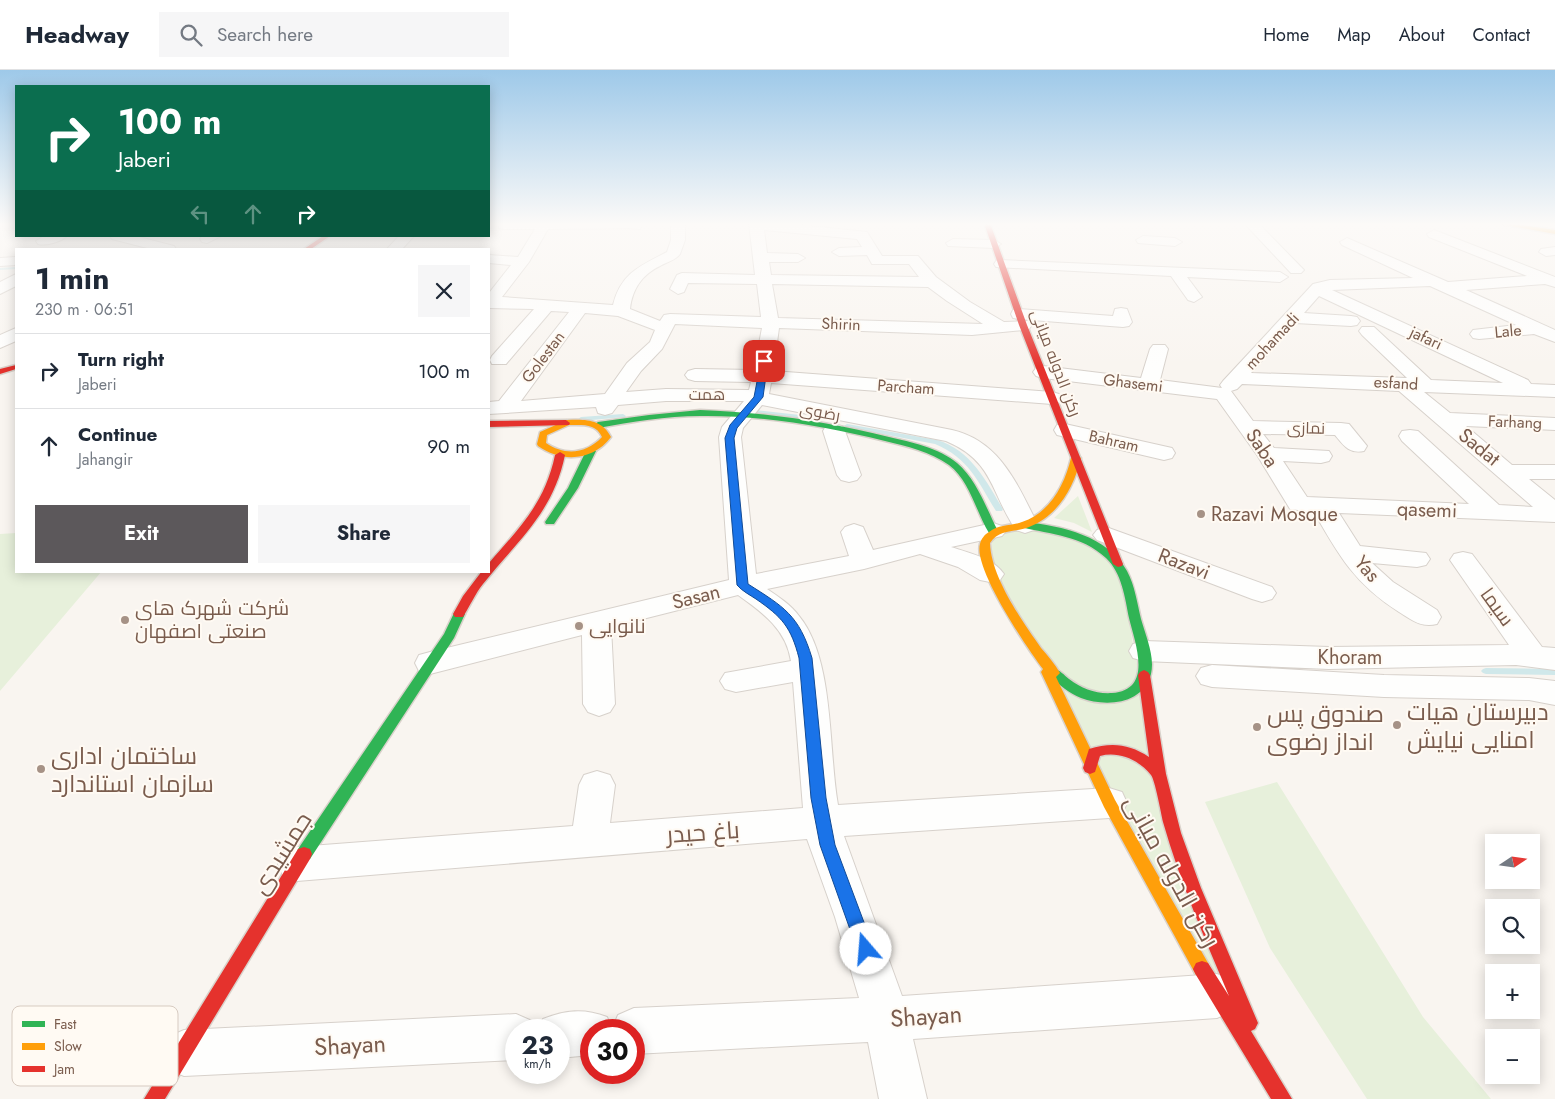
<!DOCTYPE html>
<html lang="en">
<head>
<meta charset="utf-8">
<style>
	:root { --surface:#fff; --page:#f6f6f7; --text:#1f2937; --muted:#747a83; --line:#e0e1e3; --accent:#5c585b }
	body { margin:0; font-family:Jost,Cairo,sans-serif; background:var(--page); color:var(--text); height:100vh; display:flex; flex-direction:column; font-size:19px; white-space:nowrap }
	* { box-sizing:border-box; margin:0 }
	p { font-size:16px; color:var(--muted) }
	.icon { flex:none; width:28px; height:28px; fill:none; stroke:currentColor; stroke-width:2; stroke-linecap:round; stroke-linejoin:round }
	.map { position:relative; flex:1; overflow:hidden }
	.side { position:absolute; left:15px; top:178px; width:475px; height:325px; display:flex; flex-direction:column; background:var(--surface); border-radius:0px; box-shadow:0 2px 12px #0003 }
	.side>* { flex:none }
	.banner { position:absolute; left:15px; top:15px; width:475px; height:152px; border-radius:0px; box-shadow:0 2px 12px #0003; background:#0b6e4f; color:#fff; overflow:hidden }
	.needle { width:32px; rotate:77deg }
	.controls { position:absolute; left:1485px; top:764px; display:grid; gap:10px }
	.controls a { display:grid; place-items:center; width:55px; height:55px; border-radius:0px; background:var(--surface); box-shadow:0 2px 12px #0003; font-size:25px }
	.speed { position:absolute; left:505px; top:949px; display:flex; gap:10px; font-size:25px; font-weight:700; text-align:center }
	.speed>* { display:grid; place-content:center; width:65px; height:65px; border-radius:50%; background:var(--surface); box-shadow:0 2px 12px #0003; line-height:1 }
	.speed small { font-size:12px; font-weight:400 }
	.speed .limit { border:8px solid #d22; background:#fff; color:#111 }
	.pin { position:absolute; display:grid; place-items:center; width:42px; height:42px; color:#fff; margin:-21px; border-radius:10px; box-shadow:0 2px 8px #0006 }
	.me { position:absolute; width:55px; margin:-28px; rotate:342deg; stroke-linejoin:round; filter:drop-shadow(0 0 4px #0008) }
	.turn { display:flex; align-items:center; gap:18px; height:105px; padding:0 20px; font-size:22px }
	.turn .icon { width:65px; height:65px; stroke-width:2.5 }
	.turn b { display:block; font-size:35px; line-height:42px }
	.lanes { display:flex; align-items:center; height:48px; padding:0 20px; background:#0003; justify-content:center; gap:25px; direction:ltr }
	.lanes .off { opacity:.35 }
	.round { display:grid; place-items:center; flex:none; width:52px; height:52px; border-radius:0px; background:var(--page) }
	.summary { display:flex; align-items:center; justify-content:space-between; height:85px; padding:0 20px }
	h1 { font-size:30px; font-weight:700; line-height:38px }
	.action { display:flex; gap:10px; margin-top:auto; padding:10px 20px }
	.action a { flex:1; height:58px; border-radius:0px; background:var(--accent); color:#fff; font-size:20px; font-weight:700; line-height:58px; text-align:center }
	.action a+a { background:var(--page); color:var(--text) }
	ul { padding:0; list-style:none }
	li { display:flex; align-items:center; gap:15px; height:75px; padding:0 20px; border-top:1px solid var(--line) }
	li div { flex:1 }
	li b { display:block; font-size:19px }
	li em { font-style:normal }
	header { display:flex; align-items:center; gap:30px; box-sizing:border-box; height:70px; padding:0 25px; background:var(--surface); border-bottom:1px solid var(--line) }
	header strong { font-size:24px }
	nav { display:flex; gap:28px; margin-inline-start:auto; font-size:18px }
	.search { width:350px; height:45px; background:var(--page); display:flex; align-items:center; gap:12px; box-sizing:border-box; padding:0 18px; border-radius:0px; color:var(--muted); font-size:19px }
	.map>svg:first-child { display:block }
	.green { fill:#e7f0db }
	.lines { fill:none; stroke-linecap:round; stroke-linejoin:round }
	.stream { fill:#d0e8ea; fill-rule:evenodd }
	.street-casing { stroke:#d7d1cb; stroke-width:2 }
	.fast-casing { stroke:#d9d2cb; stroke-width:3 }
	.slow-casing { stroke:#d9d2cb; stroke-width:3 }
	.jam-casing { stroke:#d9d2cb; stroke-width:3 }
	.street { fill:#fefefd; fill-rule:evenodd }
	.fast { fill:#30b455; fill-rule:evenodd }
	.slow { fill:#ff9f0a; fill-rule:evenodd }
	.jam { fill:#e5322d; fill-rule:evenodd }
	.route { fill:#1a73e8; stroke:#114b97 }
	.poi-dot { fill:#a69286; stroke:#fffaf3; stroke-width:2 }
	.labels { text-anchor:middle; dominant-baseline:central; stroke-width:4; stroke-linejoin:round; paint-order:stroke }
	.far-street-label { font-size:16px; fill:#7a5c4d; stroke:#fffaf3 }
	.street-label { font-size:20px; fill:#7a5c4d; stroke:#fffaf3 }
	.poi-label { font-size:20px; fill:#7a5c4d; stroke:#fffaf3; text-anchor:start }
	.near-poi-label { font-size:24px; fill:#7a5c4d; stroke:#fffaf3; text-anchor:start }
	.near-street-label { font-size:24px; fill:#7a5c4d; stroke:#fffaf3 }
	.key { fill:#fffaf3; stroke:#d7cbc1; stroke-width:1 }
	.key-label { font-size:14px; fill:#7a5c4d }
</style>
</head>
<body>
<header>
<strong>Headway</strong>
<div class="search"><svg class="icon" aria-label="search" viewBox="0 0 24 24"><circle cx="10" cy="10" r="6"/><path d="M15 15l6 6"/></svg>Search here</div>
<nav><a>Home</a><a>Map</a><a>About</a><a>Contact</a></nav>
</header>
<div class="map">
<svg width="1555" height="1029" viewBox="0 0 1555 1029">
	<rect width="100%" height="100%" fill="#f9f5f0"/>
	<path class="green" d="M1078,426L1092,462L1074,453L1054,448Z
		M1059,459L1118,496L1158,703L1278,1023L990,504L993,461Z
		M16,463V501H102L0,621V464Z
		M1277,712L1423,947L1491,1029H1367L1270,878L1205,732Z"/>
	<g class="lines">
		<path class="stream" d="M16,197V199L0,200V198Z
			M746,339L800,345L803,347L800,349L744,342L743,341Z
			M623,344L626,346L625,347L581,351L578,349L581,347Z
			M847,354L937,370C971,380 986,411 1003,439L1002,441H996C978,412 969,388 935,374L845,357L844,356Z
			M1486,598L1555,599V605L1486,604L1483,603L1481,601L1483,599Z"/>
		<defs>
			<path id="street" d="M498,153L642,154L640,159L630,158L548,159L529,192L502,227L613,235C621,203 640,196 667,182L671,170V153H685V170L680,184C676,190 667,192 660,196C643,204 632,219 630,239L660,251L664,245L670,244L761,247L757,214L688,213L684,222L678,224L670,219L677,205L682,203L755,205L749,153H781L867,162L882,186H918L936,207L970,232L1004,252L1029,251L1032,255L1029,259L1023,260L972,265L779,258L773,301L1052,322L1059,324L1062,328L1059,332L1052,334L771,313L769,324L952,360C1000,371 1017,414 1038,455L1034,460L1025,463L1016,460C991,424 994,391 946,371L762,335L743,358L741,367L756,504L849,486L841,462L845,457L854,454L863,457L873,480L993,453L1002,456L1006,461L1002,466L951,477C969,483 993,488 1004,504L1000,510L990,512L980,510L958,497L920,484L864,499L767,519C779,527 791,535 799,546C835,590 828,680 838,735L1109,718L1122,722L1127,733L1122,744L1109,748L844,766L902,926L1217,904L1232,911L1239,926L1232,941L1217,948L913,969L927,1029H879L868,972L634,984V960H591V985L559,988V960H538L543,949C565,940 584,938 607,947L612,959L618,945L634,938L859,928L835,847L807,769L297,811L283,806L278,794L283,782L297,777L573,756L579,715L584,705L597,701L610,705L615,715L610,753L803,738L793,612L736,622L725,619L720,611L725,603L791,591C786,559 763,543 738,525L611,557L615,634L610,642L599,646L588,642L583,634L582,565L430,604L419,601L415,593L419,585L430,582L729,510L719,367L722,357L744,331H666L618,335L612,343L605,345L598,343L596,337L489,344V332L499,331L569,242L551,241L506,294H492L490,290L492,286L534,239L489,238V223L511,195L489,193V185L518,187L535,159H504L499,158ZM764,160L857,169L862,177L839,178L832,182L839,186L867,185L872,194H909L919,207L771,205L769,192H798L805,188L798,184L767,183ZM772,214L928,217L947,231L983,254L778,248ZM585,243L618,246L655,260L650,272L627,293L605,324L521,331ZM675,254L762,258L754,300L695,299L688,301L685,305L688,309L695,311L751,312L749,320L666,319L626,322L641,301L662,279Z
				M1244,153H1258L1301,197L1304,200L1301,203H1291Z
				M1434,160L1555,207V217L1545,214L1466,220L1555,260V272L1534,264L1479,269L1473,268L1470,264L1473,260L1516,255L1430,216L1332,220L1528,310L1531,314L1555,315V327L1424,322L1450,343L1555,348V360L1466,356L1512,395H1555V409H1529L1555,430V452L1339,443L1360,476L1426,483L1430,489L1426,495L1417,497L1372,493L1393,512L1437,540L1441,547L1437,554C1421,558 1412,550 1399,542C1355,514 1339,486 1314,442L1290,439L1257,385L1217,329L1043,308L1036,306L1033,302L1036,298L1043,296L1141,308L1150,279L1153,275H1165L1168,279L1160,310L1222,318L1220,315L1223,311L1313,214L1330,210L1413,208L1342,175L1340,172L1347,168L1448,212L1527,206L1429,167L1427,164ZM1319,226L1503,313L1431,310L1374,257H1362L1359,261L1362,265L1407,308L1251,303L1295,253L1351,256L1357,255L1360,251L1357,247L1351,246L1304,243ZM1242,314L1399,321L1533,437L1499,435L1418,361L1410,360L1402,361L1399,366L1402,371L1469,434L1307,427L1283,391L1321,393L1329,391L1332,386L1329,381L1274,378L1263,364L1335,365C1344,376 1349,384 1364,381L1367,376L1349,354L1341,353L1253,351L1231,321L1237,319Z
				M44,166H67C61,172 46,176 38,174L36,171Z
				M110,166H135L174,176L176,179H151L112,169Z
				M202,166H221L207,173L202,172L200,169Z
				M399,166H414L402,179H387Z
				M1143,166L1175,168L1182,172L1175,176L1138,173L1136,170Z
				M953,169L994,170L1001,174L994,178L948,176L946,173Z
				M1555,177V185L1546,186L1539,182L1541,179Z
				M16,187V195L0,196V188Z
				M1001,190L1280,202L1288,207L1280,212L1187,207L1202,227L1194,232L1188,230L1171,206L996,197L994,194L996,191Z
				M16,204V216L0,224V212Z
				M1121,238L1127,239L1132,252L1129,256L1123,257L1019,249L1013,248L1011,244L1013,240L1019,239L1113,246L1115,239Z
				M16,258V271L0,278V265Z
				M1065,354L1172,378L1175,383L1172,388L1164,390L1057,365L1054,360L1057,355Z
				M834,355L842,356L845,361L861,405L857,410L849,412L841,410L837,405L823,361L826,356Z
				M1106,457L1272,517L1276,523L1272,529L1262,532L1252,529L1097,470L1093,465L1097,460Z
				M1463,482L1472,484L1542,577L1555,578V600L1516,595L1329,599L1144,591L1133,588L1129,581L1133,574L1144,571L1329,577L1509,575L1450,490L1454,484Z
				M1212,595L1384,605L1529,608L1555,611V635L1529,630L1384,627L1212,617L1201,614L1196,606L1201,598Z
				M516,944L532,951L536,960H516V990L184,1006L168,999L161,983L168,967L184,960Z"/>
			<path id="fast" d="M700,340C764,342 828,352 889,367C911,372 939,378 957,393C977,410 986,438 998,461L997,463H989C976,442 970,411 949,395C931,382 906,376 885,371C825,356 761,345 700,346C666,346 632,352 598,358L594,355L598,352L649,345Z
				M591,378L596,381L578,418L554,454H546L545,452L568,418L586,381Z
				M1025,452C1062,456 1108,466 1127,501C1135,516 1137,533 1141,549C1146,567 1155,586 1151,604C1143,635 1105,637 1081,628C1069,623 1059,615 1050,606L1048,603L1050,600L1054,599C1060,600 1064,605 1069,609C1082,619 1096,624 1112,623C1154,620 1135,573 1129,548C1125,528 1122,503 1106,488C1081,465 1052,465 1021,457L1020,455L1021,453Z
				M459,540L465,544L454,568L310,789L304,791L298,789L296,784L298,779L444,564L455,541Z"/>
			<path id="slow" d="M1495,153H1510L1555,160V164Z
				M567,350C585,349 602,349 611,367C593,391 562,393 538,376L537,374L540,362ZM569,355C582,355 596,353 602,367C586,384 565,386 546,373L547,365Z
				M1076,385L1081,388C1074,417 1058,446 1029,457C1015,463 1000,458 990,473C991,507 1022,551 1041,578C1048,586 1055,594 1060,603L1056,607L1115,730L1208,893L1211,899L1208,905L1202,907L1196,905L1104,737L1041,602L1043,599C1027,578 973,498 980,474C981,469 985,464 989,462C999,454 1011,456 1022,452C1050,443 1065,414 1071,388Z"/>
			<path id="jam" d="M984,153H990L1027,255L1123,494L1122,496L1118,497L1113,494L1019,255Z
				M323,166H330L311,179H304Z
				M16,295V299L0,304V299Z
				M566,350L570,353L569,355L489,357V351Z
				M560,382L565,385C553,443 518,470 483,514C475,524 470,536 463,547H455L453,544L463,526L482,501H489V493C520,457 545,433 555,385Z
				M1144,600L1148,602L1150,605L1166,704L1181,763L1201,818L1258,953L1255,959L1251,961L1292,1029H1271L1196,905L1193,899L1196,893L1202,891L1208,893L1229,926C1205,869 1180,812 1163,752C1161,743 1155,710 1151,705C1139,690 1119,681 1100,686L1095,702L1090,704L1085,702L1083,698L1089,679C1112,672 1129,674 1149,687L1138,605L1140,602Z
				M304,777L310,779L312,784L310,789L165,1029H144L298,779Z"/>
		</defs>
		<use href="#street" class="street-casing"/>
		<use href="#fast" class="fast-casing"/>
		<use href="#slow" class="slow-casing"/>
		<use href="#jam" class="jam-casing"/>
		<use href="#street" class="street"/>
		<use href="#fast" class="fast"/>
		<use href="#slow" class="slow"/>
		<use href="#jam" class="jam"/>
	</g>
	<linearGradient id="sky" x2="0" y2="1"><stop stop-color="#9ec9e9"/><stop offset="0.52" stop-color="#fcfaf8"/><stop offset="1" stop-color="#fcfaf8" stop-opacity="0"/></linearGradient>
	<rect width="1555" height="297" fill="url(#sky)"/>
	<path class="route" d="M764,289L768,291L763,327L737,358L734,368L748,514C784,537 799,545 812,588L826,728L835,775L874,879L872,885L866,887L860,885L857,879L820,775L811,728L799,588C791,557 782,547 756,529C750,525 742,521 737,515L725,368L730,355L754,327L761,291Z"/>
	<g class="poi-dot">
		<circle cx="1201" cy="444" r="5"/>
		<circle cx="125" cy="550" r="5"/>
		<circle cx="579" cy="556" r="5"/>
		<circle cx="1397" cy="655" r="5"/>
		<circle cx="1257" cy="657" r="5"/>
		<circle cx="41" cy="699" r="5"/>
	</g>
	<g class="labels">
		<g class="far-street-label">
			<text transform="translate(841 254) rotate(2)">Shirin</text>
			<text transform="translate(1508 261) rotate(-5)">Lale</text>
			<text transform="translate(1426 268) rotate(25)">jafari</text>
			<text transform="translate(1272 271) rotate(-47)">mohamadi</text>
			<text transform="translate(543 287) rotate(-53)">Golestan</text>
			<text transform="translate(1056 293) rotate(69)">رکن الدوله میانی</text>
			<text transform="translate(1133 313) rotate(7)">Ghasemi</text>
			<text transform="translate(1396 313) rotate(3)">esfand</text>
			<text transform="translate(906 317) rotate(4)">Parcham</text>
			<text x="707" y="324">همت</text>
			<text transform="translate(820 342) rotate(10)">رضوی</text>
			<text transform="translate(1515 352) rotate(2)">Farhang</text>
			<text transform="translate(1306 358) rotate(1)">نمازی</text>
			<text transform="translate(1114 371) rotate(13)">Bahram</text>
		</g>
		<g class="street-label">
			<text transform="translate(1479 377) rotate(39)">Sadat</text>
			<text transform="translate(1262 378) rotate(56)">Saba</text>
			<text transform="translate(1427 440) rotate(2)">qasemi</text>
			<text transform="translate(1184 494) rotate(21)">Razavi</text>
			<text transform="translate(1367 499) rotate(49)">Yas</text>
			<text transform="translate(696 527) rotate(-14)">Sasan</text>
			<text transform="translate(1497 537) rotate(54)">سیما</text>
			<text x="1350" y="587">Khoram</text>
		</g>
		<g class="poi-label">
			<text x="1211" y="444">Razavi Mosque</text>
			<text x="135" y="538">شرکت شهرک های<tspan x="135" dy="23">صنعتی اصفهان</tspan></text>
			<text x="589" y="556">نانوایی</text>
		</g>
		<g class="near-poi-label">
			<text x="1407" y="641">دبیرستان هیات<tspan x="1407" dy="28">امنایی نیایش</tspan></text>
			<text x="1267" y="643">صندوق پس<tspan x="1267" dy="28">انداز رضوی</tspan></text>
			<text x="51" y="685">ساختمان اداری<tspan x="51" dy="28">سازمان استاندارد</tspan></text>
		</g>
		<g class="near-street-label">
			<text transform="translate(703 762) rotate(-4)">باغ حیدر</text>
			<text transform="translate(281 783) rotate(-58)">جمشیدی</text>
			<text transform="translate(1172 801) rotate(61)">رکن الدوله میانی</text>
			<text transform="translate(926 946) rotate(-4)">Shayan</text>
			<text transform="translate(350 975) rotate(-3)">Shayan</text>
		</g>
	</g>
	<rect x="12" y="936" width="166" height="80" rx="8" class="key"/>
	<rect x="22" y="951" width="23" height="6" fill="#30b455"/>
	<rect x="22" y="973" width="23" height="7" fill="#ff9f0a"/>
	<rect x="22" y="996" width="23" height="6" fill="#e5322d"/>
	<g class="key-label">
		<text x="54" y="959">Fast</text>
		<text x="54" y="981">Slow</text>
		<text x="54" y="1004">Jam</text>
	</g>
</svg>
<div class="controls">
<a><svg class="needle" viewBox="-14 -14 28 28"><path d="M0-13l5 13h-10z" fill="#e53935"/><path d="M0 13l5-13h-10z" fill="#747a83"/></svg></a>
<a><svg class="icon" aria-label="search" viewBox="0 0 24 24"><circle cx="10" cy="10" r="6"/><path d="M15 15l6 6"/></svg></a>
<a>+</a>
<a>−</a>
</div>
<div class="speed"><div>23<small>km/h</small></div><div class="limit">30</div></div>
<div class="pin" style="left:764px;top:291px;background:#d93025"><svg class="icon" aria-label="arrive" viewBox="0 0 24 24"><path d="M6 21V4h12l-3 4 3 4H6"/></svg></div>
<svg class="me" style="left:866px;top:879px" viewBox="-20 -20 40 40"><circle r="19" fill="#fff"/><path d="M0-13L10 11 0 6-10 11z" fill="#1a73e8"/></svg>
<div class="banner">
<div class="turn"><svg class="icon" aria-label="right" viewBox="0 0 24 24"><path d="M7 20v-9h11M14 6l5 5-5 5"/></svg><div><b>100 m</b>Jaberi</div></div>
<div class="lanes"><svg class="icon off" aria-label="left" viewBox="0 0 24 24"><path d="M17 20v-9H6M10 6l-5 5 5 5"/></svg><svg class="icon off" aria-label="ahead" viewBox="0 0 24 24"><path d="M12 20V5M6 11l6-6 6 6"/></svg><svg class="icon" aria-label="right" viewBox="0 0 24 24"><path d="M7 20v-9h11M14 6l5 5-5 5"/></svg></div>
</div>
<section class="side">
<div class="summary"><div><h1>1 min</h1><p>230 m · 06:51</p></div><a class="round"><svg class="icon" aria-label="close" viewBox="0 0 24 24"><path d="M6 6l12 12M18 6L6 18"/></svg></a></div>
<ul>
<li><svg class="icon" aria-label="right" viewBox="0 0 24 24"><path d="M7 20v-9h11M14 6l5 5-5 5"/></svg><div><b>Turn right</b><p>Jaberi</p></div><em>100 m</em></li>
<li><svg class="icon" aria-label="ahead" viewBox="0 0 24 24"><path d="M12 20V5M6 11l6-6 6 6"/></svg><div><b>Continue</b><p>Jahangir</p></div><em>90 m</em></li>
</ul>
<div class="action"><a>Exit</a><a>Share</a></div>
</section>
</div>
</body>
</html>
